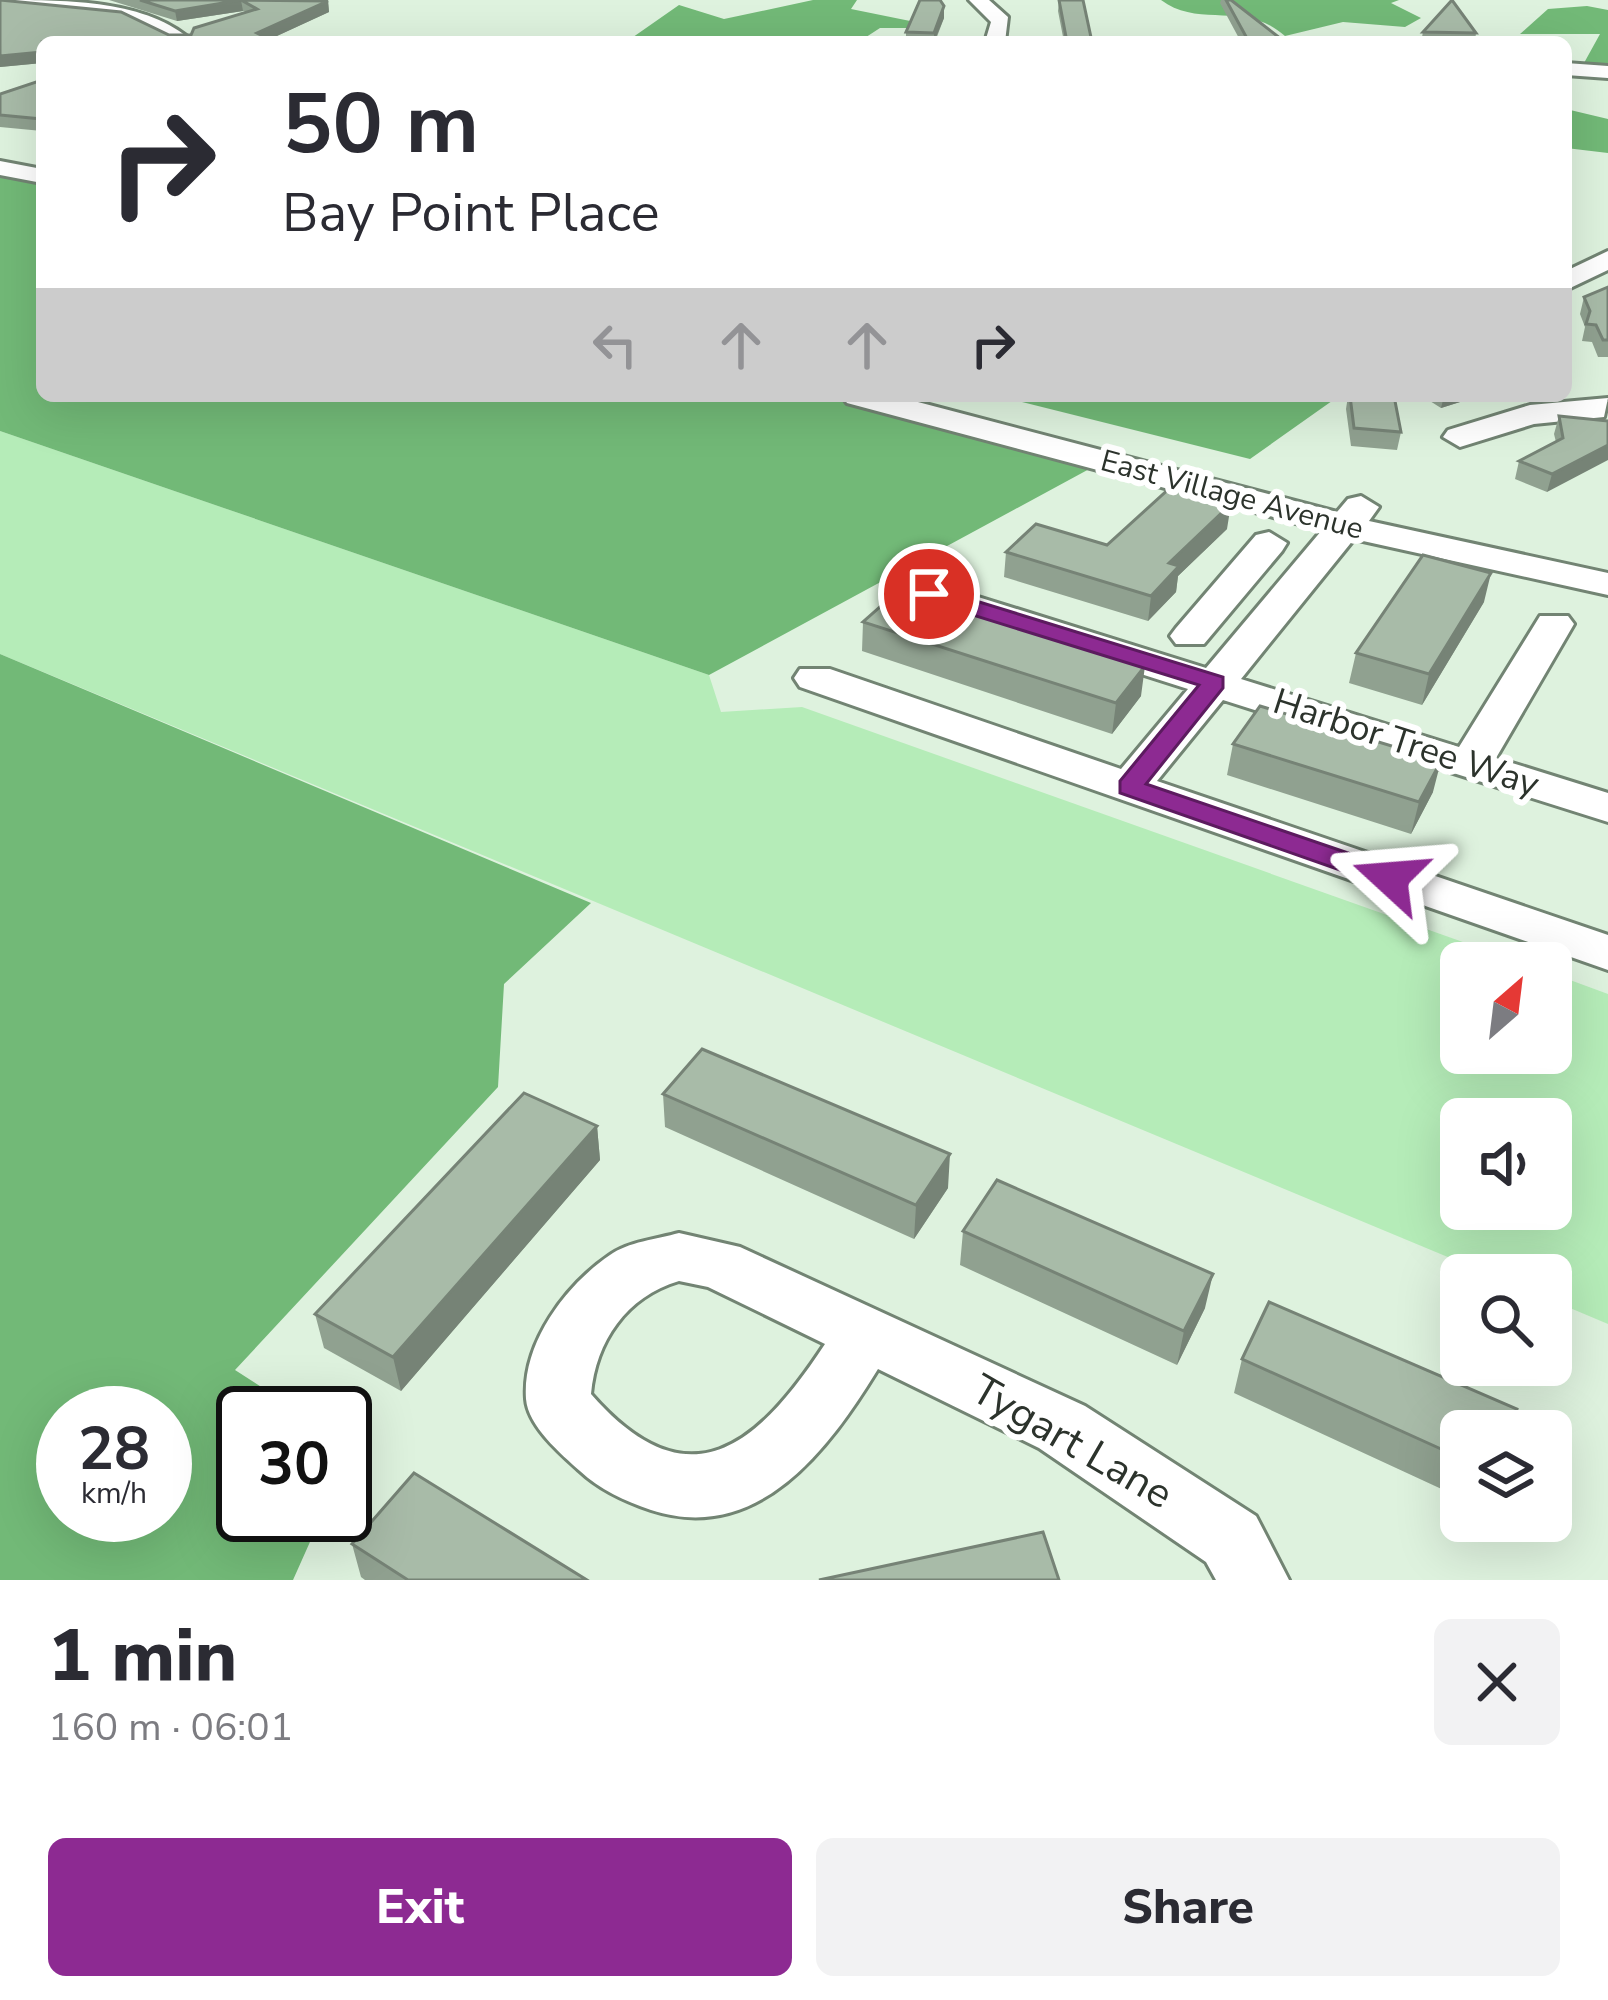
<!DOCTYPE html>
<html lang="en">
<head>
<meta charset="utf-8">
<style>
	:root { --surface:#fff; --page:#f2f2f3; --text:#2b2b33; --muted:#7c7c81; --accent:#8d2a92 }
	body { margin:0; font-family:"Nunito Sans",sans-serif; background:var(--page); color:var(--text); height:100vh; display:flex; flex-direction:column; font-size:45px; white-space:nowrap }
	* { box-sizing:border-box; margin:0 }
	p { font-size:39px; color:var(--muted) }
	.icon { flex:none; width:66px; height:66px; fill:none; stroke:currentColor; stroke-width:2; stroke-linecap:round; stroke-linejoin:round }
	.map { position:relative; height:1580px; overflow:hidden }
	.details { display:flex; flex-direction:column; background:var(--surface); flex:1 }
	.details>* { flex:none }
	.hud { position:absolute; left:36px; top:36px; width:1536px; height:366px; border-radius:18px; box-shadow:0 12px 48px #0002; background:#fff; color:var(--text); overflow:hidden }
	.needle { width:78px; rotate:28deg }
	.buttons { position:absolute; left:1440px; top:942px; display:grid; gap:24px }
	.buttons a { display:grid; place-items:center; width:132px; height:132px; border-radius:18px; background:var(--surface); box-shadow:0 12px 48px #0002; font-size:60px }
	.speed { position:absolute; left:36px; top:1386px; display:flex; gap:24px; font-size:60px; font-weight:700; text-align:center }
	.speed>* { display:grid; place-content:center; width:156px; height:156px; border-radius:50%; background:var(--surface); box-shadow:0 12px 48px #0002; line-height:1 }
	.speed small { font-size:30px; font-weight:400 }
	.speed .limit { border:6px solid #111; border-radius:18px; background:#fff; color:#111 }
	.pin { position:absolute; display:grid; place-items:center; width:102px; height:102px; color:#fff; margin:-51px; border:6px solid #fff; border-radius:50%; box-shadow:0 3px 12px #0007 }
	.me { position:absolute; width:132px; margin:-66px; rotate:289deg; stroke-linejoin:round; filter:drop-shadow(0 0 9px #0008) }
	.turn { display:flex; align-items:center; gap:42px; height:252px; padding:0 48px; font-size:54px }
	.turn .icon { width:156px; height:156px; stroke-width:2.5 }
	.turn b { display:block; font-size:84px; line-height:102px }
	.lanes { display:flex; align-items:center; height:114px; padding:0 48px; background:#0003; justify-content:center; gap:60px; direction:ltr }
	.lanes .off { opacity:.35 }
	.round { display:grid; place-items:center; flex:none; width:126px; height:126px; border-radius:18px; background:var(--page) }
	.headline { display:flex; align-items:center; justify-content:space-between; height:204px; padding:0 48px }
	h1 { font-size:72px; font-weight:800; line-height:90px }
	.cta { display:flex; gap:24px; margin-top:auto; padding:24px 48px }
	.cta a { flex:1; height:138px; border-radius:18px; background:var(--accent); color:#fff; font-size:48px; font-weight:800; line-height:138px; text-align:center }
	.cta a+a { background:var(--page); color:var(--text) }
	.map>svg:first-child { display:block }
	.green { fill:#b5ecb8; fill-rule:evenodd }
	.forest { fill:#72b977; fill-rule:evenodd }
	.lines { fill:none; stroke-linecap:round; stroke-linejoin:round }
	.minor-casing { stroke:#728473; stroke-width:6 }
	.minor { fill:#fff; fill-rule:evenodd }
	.wall { fill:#90a190 }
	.shaded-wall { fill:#768376 }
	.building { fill:#a8bba8; stroke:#768376; stroke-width:3 }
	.route { fill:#8d2a92; stroke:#5c1b5f; stroke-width:3 }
	.labels { text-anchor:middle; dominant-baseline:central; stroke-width:12; stroke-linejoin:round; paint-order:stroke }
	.far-street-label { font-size:30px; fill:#2c332c; stroke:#fff }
	.street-label { font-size:36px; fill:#2c332c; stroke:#fff }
	.near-street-label { font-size:42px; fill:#2c332c; stroke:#fff }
</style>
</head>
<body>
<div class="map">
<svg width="1608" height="1580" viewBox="0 0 1608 1580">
	<rect width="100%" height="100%" fill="#def2de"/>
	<path class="green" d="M0,431L709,675L721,712L802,707L1522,963H1461V1053H1551V973L1608,994V1324L1551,1300V1275H1491L0,654ZM1461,1119H1551V1209H1461Z"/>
	<path class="forest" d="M813,0H857L851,9L920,23L915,28H880L860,41L626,42L679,5L724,19Z
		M1161,0H1399L1391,3L1421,18L1405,27L1343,22L1285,36C1245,0 1199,29 1161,0Z
		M1587,6L1608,10V66L1584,63L1600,34H1520L1548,9Z
		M1566,109L1608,119V153L1566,148Z
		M0,168L42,176V396H858L1104,461L709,675L0,431Z
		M998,396H1339L1250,459Z
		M0,654L591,903L504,984L498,1087L235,1370L302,1413H243V1515H322L293,1580H0ZM63,1413H165V1515H63Z"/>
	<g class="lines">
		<defs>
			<path id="minor" d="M5,0C66,0 149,0 193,42H171L125,18L14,6Z
				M969,0H989L1008,17L1005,42H985L991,22Z
				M1566,63L1608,66V78L1566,75Z
				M0,161L42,169V183L0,175Z
				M1608,251V270L1566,290V271Z
				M842,396H895L1337,512L1348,499L1361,496L1379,507L1369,521L1608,573V595L1354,539L1241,679L1459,747L1540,616H1568L1574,624L1496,758L1608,793V822L1223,700L1157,781L1608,935V970L800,687L794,678L800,669H830L1121,769L1188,689L915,602L910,594L915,586H943L1206,668L1322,530L847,403Z
				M1608,398L1604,417L1534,424L1460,447L1443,437L1448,430L1530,405Z
				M1269,532L1287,543L1282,551L1204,644H1176L1170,636L1176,628L1256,535Z
				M679,1233L740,1247L1085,1406L1256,1516L1289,1580H1216L1206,1562L1039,1448L878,1369C829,1449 758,1545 651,1510C625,1501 600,1490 580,1471C561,1454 528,1426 526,1399C522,1343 566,1285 610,1255C628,1242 657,1239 679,1233ZM679,1281L708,1287L825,1344C758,1446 689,1506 591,1394C596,1341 626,1297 679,1281Z"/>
		</defs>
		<use href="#minor" class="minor-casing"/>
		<use href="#minor" class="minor"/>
	</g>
	<path class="wall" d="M0,0L169,35H191L246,12L243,11L177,21L109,0H321L328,1L329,12L270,39L42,42V63L0,67Z
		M1059,0L1092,42H1064L1058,11Z
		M1221,0H1231L1285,42H1241L1220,3Z
		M944,6V18L935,42H906V32Z
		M1423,32L1476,33L1475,42H1421Z
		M42,80V131L0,127V94Z
		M1608,287V357H1598L1592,342L1582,341L1585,327L1580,314L1584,297Z
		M1348,396H1394L1401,432L1397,450L1351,446L1346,409Z
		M1422,396H1479L1441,408Z
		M1559,416L1608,421L1547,492L1515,479L1519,461L1556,442L1554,434Z
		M1227,529L1178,576L1176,592L1148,621L1004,577L1006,552L1107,545Z
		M1484,602L1422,705L1349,683L1356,653Z
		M863,622L1141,696L1112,734L862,651Z
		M1233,744L1433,792L1411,834L1227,775Z
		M663,1094L948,1188L914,1239L665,1127Z
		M597,1126L600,1160L401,1391L324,1348L315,1314Z
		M963,1231L1205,1308L1177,1365L960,1265Z
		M1242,1359L1461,1431V1498L1234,1393Z
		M352,1544L587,1580H365L361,1577Z"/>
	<path class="shaded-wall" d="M241,0L243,11L177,21L175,11Z
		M328,1L329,12L264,42L257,33Z
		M944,6V18L934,42V33Z
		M42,52V63L0,67V56Z
		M1444,396H1479L1441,408Z
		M1608,445V460L1547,492L1552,474Z
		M1231,504L1227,529L1178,576L1176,592L1148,621L1151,596L1169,563Z
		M1491,573L1484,602L1422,705L1429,674Z
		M1145,666L1141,696L1112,734L1116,703Z
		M1441,761L1433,792L1411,834L1419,802Z
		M597,1126L600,1160L401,1391L393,1357Z
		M950,1154L948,1188L914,1239L916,1205Z
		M1213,1274L1205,1308L1177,1365L1184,1331Z"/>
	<path class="building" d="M0,0L121,12L169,35H191L194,28L257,9L241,0L328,1L257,33L275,42H42V52L0,56Z
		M140,0H241L175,11Z
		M920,0H940L944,6L934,33L906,32Z
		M1059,0H1083L1092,42H1067Z
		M1226,0H1231L1285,42H1249Z
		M1452,0L1476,33L1423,32Z
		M42,80V119L0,115V94Z
		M1608,287V340H1603L1596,325L1586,324L1590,311L1584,297Z
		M1350,396H1394L1401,432L1354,428Z
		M1559,416L1608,421V445L1552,474L1519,461L1563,438Z
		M1171,487L1231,504L1169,563L1179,566L1151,596L1006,552L1036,524L1107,545Z
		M1423,555L1491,573L1429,674L1356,653Z
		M898,591L1145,666L1116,703L863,622Z
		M1260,706L1441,761L1419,802L1233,744Z
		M702,1049L950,1154L916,1205L663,1094Z
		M524,1093L597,1126L393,1357L315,1314Z
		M997,1180L1213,1274L1184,1331L963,1231Z
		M1269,1302L1517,1409L1510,1431H1461V1458L1242,1359Z
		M414,1473L587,1580H408L352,1544Z
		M1043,1532L1059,1580H819Z"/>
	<path class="route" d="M921,589H937L1223,677V688L1146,784L1401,871L1405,878L1390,887L1380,884L1120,793V781L1199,685L921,599Z"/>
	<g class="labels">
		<g class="far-street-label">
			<text transform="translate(1232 495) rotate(15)">East Village Avenue</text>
		</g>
		<g class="street-label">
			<text transform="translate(1406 743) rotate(18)">Harbor Tree Way</text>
		</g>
		<g class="near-street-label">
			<text transform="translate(1072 1442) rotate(30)">Tygart Lane</text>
		</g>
	</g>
</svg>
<div class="buttons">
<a><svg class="needle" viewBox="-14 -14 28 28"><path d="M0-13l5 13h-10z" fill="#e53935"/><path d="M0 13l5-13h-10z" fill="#7c7c81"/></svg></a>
<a><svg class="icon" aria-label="sound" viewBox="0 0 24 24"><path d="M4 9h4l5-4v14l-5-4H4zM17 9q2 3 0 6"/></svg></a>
<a><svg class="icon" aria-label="search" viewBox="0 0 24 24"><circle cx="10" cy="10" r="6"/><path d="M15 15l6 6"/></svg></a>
<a><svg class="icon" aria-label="layers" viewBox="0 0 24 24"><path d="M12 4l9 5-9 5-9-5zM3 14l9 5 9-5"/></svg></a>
</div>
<div class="speed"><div>28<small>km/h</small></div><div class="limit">30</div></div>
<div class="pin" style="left:929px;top:594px;background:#d93025"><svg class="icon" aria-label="arrive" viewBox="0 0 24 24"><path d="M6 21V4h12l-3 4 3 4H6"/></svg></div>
<svg class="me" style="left:1390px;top:878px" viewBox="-20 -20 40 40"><path d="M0-17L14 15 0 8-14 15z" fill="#8d2a92" stroke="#fff" stroke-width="4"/></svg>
<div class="hud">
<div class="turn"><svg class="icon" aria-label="right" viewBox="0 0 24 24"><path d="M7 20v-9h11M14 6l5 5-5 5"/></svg><div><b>50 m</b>Bay Point Place</div></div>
<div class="lanes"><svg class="icon off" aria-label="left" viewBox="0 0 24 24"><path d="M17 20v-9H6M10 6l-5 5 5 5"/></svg><svg class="icon off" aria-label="ahead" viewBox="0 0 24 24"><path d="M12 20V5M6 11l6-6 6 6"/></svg><svg class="icon off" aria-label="ahead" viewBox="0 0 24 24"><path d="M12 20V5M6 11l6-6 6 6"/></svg><svg class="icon" aria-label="right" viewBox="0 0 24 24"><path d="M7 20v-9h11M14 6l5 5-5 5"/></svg></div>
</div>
</div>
<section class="details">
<div class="headline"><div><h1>1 min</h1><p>160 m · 06:01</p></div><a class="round"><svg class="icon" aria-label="close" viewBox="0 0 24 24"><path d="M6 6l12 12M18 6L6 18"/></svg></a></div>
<div class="cta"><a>Exit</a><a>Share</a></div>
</section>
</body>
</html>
